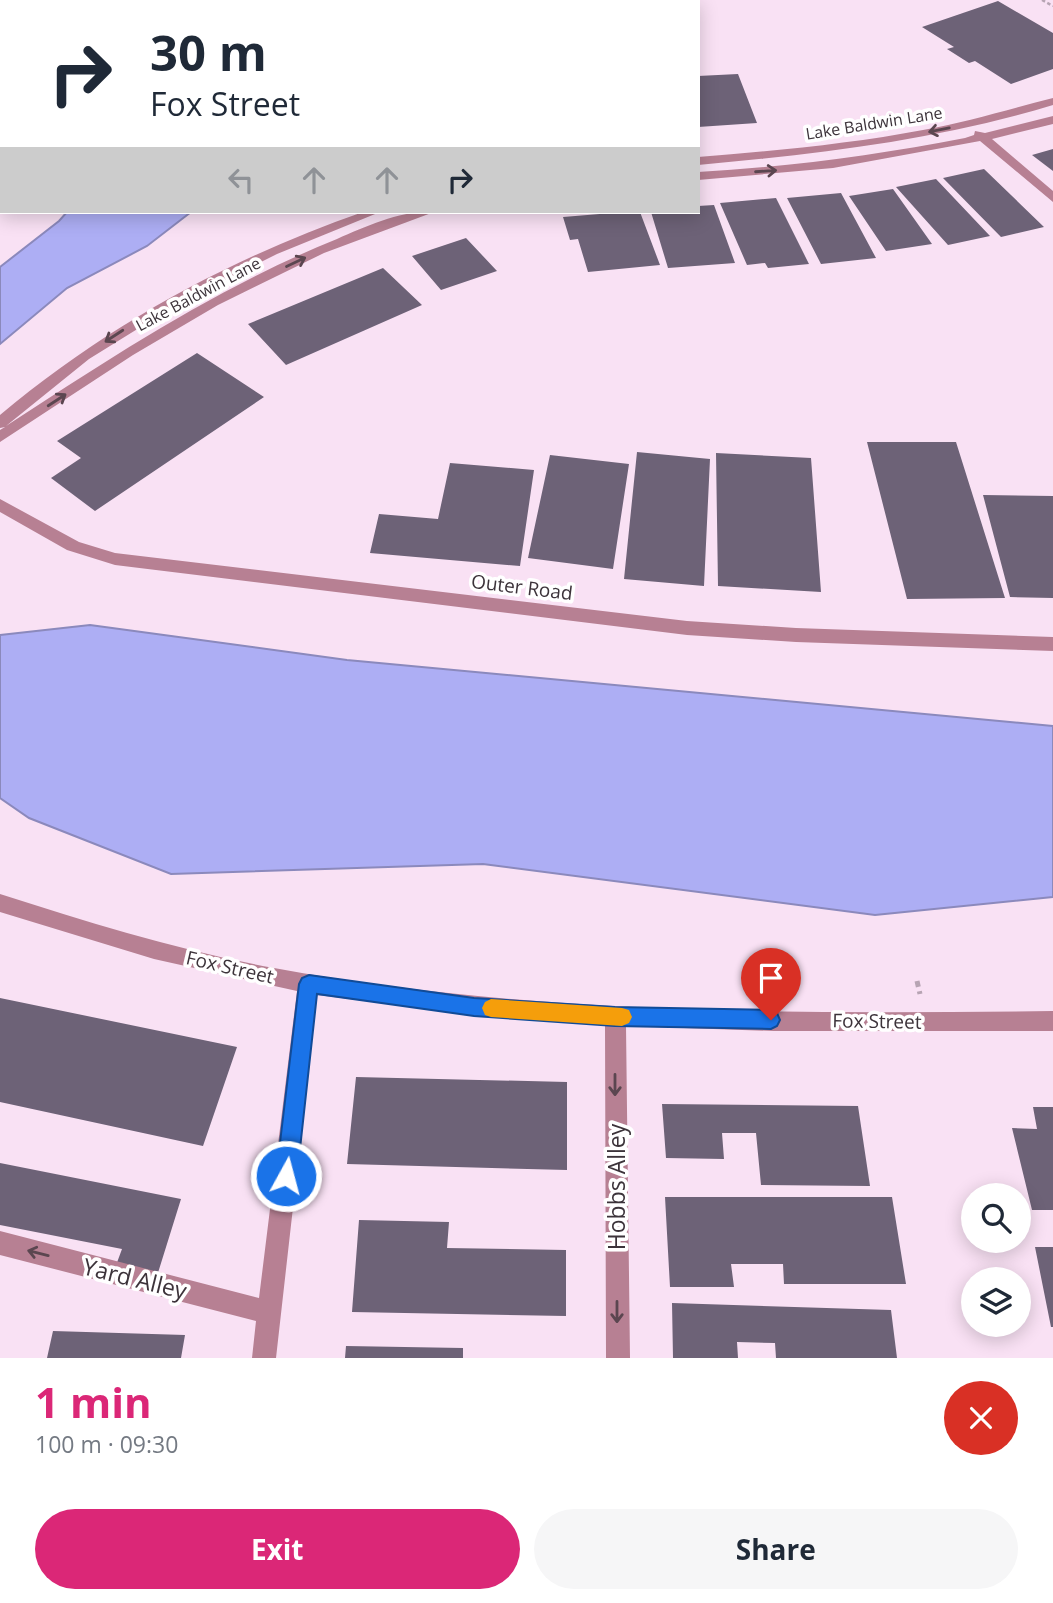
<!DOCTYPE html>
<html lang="en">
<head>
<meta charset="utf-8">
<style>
	:root { --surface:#fff; --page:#f6f6f7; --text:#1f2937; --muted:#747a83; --accent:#db2777 }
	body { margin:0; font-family:"Open Sans",sans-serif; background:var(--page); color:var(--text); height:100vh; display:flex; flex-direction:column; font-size:26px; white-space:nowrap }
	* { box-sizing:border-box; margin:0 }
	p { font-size:23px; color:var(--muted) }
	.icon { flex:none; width:38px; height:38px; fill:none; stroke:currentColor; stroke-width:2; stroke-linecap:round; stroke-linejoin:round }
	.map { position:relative; height:1358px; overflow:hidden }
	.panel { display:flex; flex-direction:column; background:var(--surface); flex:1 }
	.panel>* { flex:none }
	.banner { position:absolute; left:0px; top:0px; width:700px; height:214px; box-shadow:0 4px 18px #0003; background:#fff; color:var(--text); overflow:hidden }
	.controls { position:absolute; left:961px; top:1183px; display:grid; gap:14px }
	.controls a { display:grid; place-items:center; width:70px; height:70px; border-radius:50%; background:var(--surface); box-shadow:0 4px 18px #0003; font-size:35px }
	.pin { position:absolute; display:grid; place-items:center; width:60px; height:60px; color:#fff; margin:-72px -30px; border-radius:50% 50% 50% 0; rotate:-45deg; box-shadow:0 0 7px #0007 }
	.pin .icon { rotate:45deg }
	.me { position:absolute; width:77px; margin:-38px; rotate:7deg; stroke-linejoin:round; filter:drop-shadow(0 0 5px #0008) }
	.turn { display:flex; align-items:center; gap:24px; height:147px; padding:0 35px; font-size:32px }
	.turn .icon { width:91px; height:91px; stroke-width:2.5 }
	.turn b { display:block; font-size:49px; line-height:60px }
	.lanes { display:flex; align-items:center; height:66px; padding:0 35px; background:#0003; justify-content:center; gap:35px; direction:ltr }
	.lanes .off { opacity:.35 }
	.round { display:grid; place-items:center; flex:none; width:74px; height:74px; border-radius:37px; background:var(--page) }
	.head { display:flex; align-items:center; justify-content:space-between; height:119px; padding:0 35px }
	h1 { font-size:42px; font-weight:700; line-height:52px; color:var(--accent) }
	.cta { display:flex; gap:14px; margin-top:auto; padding:14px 35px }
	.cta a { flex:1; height:80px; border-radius:42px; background:var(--accent); color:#fff; font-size:28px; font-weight:700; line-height:80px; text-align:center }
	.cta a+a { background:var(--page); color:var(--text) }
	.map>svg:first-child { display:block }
	.water { fill:#adaef4; stroke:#8b89bc; stroke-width:2 }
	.building { fill:#6d6277 }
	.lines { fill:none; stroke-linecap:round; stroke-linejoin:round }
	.path-far1 { stroke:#b7a4b3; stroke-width:2.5; stroke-dasharray:3.5 2.5; stroke-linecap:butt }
	.path { stroke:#b7a4b3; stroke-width:5; stroke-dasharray:6 4.5; stroke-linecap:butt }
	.minor { fill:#b78093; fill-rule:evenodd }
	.oneway { stroke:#5b4650 }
	.route { fill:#1a73e8; stroke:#114b97; stroke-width:2 }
	.slow { fill:#f59e0b }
	.labels { text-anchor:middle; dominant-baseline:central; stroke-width:7; stroke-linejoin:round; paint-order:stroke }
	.far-street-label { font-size:16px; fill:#3c333a; stroke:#fff }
	.street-label { font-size:19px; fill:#3c333a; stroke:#fff }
	.near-street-label { font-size:23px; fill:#3c333a; stroke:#fff }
</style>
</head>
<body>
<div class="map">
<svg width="1053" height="1358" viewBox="0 0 1053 1358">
	<rect width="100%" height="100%" fill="#f9e1f4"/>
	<path class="water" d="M67,212H191L147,246L67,288L0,344V267L59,221Z
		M90,625L347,660L1053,726V897L875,915L483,864L171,874L29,818L0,798V635Z"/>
	<path class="building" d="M998,1L1053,33V69L1011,84L975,61L969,63L947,49L954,47L922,27Z
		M738,74L757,123L698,127V76Z
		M1053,149V171L1032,155Z
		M984,169L1044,227L1001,237L943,178Z
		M936,179L990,236L948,245L896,187Z
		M893,189L932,244L886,251L849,196Z
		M841,193L876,258L821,264L787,198Z
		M776,198L809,264L768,268L765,263L747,265L720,203Z
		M714,205L735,263L668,268L651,212H698V206Z
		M624,212H640L660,265L588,272L578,239L570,240L563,217Z
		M466,238L497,271L441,290L412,256Z
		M383,268L422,305L286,365L248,324Z
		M197,353L264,397L95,511L51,478L81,458L57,441Z
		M867,442H956L1005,598L907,599Z
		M637,452L710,459L704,586L624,579Z
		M716,453L811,458L821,592L718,586Z
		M550,455L629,464L613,569L528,558Z
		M450,463L534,470L520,566L370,553L379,514L438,519Z
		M983,495L1053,496V598L1010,597Z
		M0,998L237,1047L203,1146L0,1102Z
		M356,1077L567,1082V1170L347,1164Z
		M662,1104L858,1106L870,1186L761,1185L756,1133H722L724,1159L666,1158Z
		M1033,1107H1053V1210H1032L1012,1128L1037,1129Z
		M0,1163L181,1199L157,1276L115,1268L122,1249L0,1225Z
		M665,1197H892L906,1284H784L783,1264H731L734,1287H670Z
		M359,1220L449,1222L447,1248L566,1250V1316L352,1312Z
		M1035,1247H1053V1327H1051Z
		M672,1303L891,1310L897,1358H776L775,1343L737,1342L738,1358H673Z
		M53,1331L185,1335L181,1358H47Z
		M346,1346L463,1348V1358H345Z"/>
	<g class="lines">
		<path class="path-far1" d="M1042,0L1053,6"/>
		<path class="path" d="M917,981L920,994"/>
		<path class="minor" d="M303,0H314L315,2H304Z
			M1053,98V105C937,140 819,154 698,165V157C773,151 849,144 923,130C967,122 1009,109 1053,98Z
			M1053,116V124L992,139L1053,191V202L980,141L833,168L698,180V172C788,167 877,155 965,138L974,135L975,131L985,133Z
			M363,212H380L277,254L181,302L89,359L6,426C113,356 218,287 337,239C367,226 402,210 434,212L324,253L218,305L133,355L0,442V430L5,427L0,428V415C109,324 229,259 363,212Z
			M0,499L79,542L115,553L687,621L796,628L1053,637V651L796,642L687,635L115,565L67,550L0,512Z
			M0,894C90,923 181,951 274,968C531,1015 793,1014 1053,1011V1031H774L626,1026L630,1358H606L605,1025L495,1017L317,995L276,1358H252L256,1321L0,1255V1231L259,1298L297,991L154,959L0,912Z"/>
	</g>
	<defs><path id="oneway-shaft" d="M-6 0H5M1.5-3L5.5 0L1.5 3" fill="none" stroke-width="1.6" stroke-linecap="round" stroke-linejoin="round" transform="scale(1.75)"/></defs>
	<g class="oneway">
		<use href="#oneway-shaft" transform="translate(939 130) rotate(169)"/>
		<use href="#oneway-shaft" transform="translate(766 171) rotate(-4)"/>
		<use href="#oneway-shaft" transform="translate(296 262) rotate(-25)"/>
		<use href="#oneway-shaft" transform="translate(114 336) rotate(147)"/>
		<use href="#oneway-shaft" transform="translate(57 400) rotate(-33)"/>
		<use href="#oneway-shaft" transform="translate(615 1085) rotate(90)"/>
		<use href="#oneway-shaft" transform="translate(38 1253) rotate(-166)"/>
		<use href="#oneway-shaft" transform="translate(617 1312) rotate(90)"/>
	</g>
	<path class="route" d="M309,975L474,998L615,1007L771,1010L777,1013L780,1020L777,1026L771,1029L615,1026L474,1016L317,994L297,1176L294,1183L286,1186L279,1183L276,1176L299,984L302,978Z"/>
	<path class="slow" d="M491,999L622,1008L629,1010L632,1017L629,1023L622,1026L491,1017L485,1015L482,1008L485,1002Z"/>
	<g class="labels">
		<g class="far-street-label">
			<text transform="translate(874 123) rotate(-9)">Lake Baldwin Lane</text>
			<text transform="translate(198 294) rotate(-28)">Lake Baldwin Lane</text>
		</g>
		<g class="street-label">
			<text transform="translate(522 587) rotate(7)">Outer Road</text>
			<text transform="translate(230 967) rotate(13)">Fox Street</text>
			<text transform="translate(877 1021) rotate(1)">Fox Street</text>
		</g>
		<g class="near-street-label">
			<text transform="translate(616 1187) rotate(-90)">Hobbs Alley</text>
			<text transform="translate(135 1278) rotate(14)">Yard Alley</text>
		</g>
	</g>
</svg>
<div class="controls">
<a><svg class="icon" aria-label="search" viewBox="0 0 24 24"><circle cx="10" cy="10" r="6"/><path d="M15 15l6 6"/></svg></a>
<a><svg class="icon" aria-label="layers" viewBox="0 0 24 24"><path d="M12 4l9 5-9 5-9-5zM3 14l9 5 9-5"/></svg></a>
</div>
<div class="pin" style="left:771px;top:1020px;background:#d93025"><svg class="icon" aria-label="arrive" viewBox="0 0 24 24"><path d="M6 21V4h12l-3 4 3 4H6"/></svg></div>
<svg class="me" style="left:286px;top:1176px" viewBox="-20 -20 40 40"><circle r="17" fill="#1a73e8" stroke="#fff" stroke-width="3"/><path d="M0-11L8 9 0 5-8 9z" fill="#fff"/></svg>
<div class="banner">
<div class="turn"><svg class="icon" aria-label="right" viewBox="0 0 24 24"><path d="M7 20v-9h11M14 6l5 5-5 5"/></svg><div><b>30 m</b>Fox Street</div></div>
<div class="lanes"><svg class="icon off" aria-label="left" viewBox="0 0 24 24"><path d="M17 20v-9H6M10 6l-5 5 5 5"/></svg><svg class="icon off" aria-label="ahead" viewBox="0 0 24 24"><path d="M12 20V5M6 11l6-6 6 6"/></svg><svg class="icon off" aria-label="ahead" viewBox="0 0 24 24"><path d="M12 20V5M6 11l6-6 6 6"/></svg><svg class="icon" aria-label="right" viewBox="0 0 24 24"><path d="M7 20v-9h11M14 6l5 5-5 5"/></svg></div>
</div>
</div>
<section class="panel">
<div class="head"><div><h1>1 min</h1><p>100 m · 09:30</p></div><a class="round" style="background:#d93025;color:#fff"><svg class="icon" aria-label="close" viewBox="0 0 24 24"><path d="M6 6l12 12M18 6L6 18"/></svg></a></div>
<div class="cta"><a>Exit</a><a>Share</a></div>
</section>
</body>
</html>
